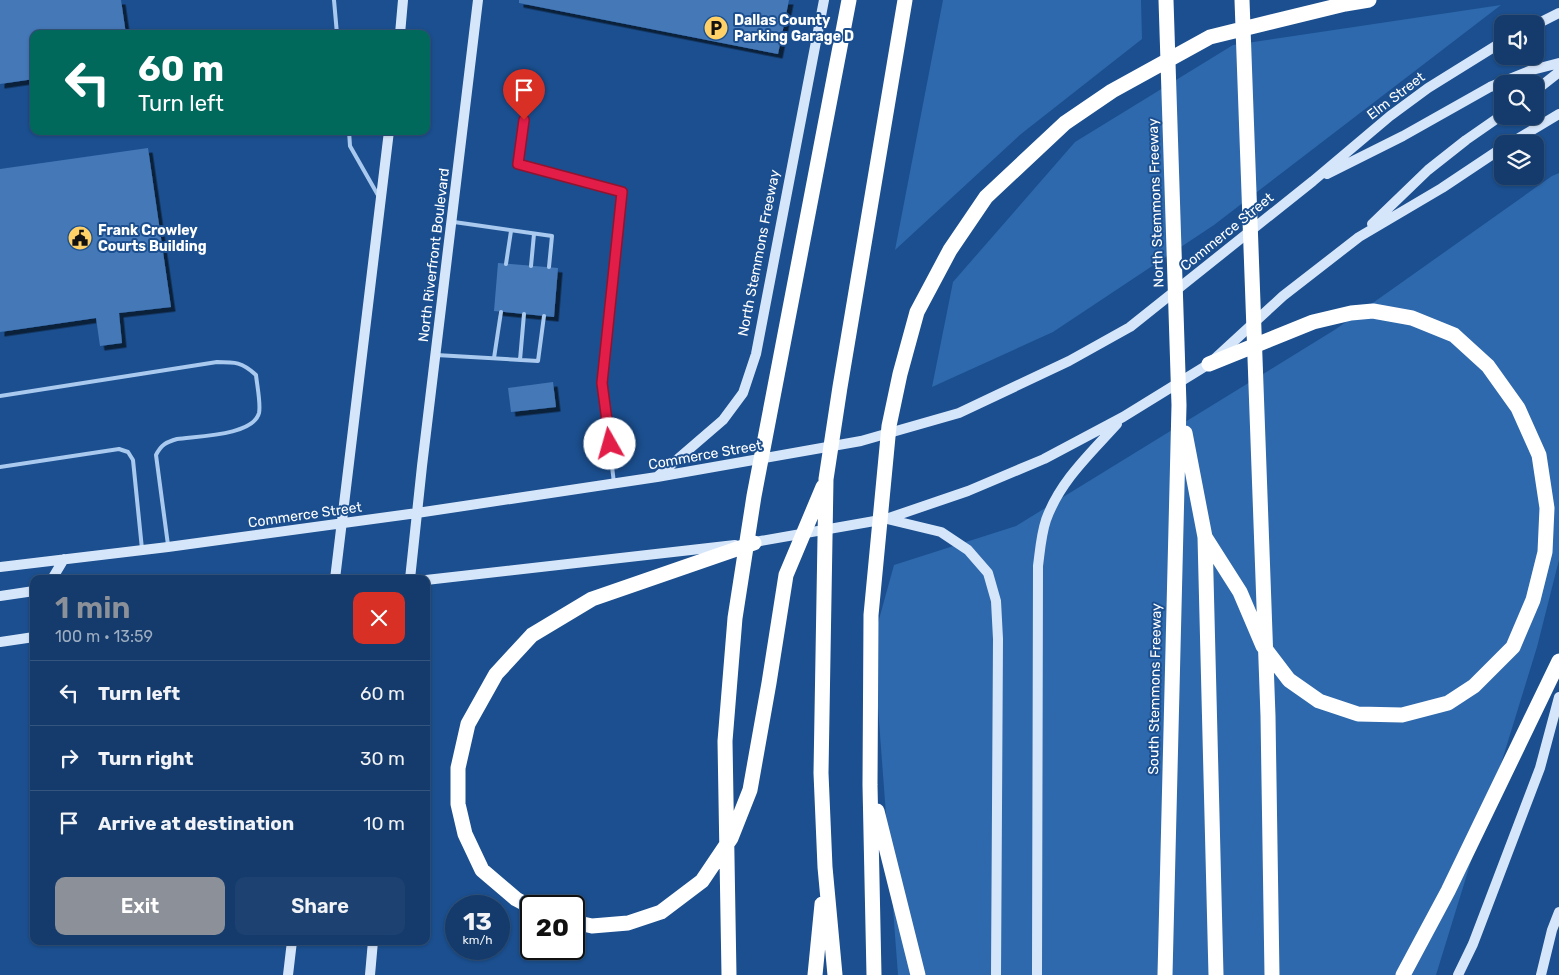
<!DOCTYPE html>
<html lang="en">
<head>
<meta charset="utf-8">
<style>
	:root { --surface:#143b6b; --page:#1d4271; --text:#f1f3f6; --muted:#9dadc1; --line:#33557e; --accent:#8c9099 }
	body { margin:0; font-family:Rubik,sans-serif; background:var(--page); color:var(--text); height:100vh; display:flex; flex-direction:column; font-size:19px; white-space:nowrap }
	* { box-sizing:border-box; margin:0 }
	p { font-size:16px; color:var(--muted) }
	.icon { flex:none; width:28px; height:28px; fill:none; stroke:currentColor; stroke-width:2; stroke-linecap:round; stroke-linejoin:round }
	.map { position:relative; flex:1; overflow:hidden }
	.drawer { position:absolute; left:30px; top:575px; width:400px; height:370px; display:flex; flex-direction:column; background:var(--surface); border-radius:10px; box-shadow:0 1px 4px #0004,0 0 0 1px var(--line) }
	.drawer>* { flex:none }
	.banner { position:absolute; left:30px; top:30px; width:400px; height:105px; border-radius:10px; box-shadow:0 1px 4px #0004,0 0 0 1px var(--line); background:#00695c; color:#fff; overflow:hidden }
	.fabs { position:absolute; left:1494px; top:15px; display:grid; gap:10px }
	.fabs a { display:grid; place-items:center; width:50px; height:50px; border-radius:10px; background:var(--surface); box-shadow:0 1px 4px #0004,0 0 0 1px var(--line); font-size:25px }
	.speed { position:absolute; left:445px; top:895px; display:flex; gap:10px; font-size:25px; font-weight:700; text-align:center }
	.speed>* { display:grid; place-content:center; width:65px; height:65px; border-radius:50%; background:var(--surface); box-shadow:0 1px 4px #0004,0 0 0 1px var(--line); line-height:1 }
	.speed small { font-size:12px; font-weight:400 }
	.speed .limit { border:2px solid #111; border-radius:8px; background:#fff; color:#111 }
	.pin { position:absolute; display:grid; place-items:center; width:42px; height:42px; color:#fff; margin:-51px -21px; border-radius:50% 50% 50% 0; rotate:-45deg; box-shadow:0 0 5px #0007 }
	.pin .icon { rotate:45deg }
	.me { position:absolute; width:55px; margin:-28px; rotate:353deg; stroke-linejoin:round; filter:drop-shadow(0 0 4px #0008) }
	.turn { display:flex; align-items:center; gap:18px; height:105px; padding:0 25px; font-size:22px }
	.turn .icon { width:65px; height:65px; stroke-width:2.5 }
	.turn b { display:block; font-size:35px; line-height:42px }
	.round { display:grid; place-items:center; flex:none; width:52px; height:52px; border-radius:10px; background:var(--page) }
	.overview { display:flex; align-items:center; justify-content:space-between; height:85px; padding:0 25px }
	h1 { font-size:30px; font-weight:600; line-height:38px; color:var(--accent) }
	.button { display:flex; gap:10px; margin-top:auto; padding:10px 25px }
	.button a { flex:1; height:58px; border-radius:10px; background:var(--accent); color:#fff; font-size:20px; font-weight:600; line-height:58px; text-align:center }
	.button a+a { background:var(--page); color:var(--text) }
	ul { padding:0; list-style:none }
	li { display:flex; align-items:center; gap:15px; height:65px; padding:0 25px; border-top:1px solid var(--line) }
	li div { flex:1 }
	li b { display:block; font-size:19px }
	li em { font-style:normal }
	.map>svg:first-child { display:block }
	.green { fill:#2e69ad }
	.building { fill:#4478b7; filter:url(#shadow) }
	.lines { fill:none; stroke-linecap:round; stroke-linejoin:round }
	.lane { stroke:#a9c9ee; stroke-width:4 }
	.secondary { stroke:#d6e6fa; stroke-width:10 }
	.highway { stroke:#fff; stroke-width:15 }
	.route-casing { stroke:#92132f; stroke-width:12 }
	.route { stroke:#e11d48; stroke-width:9 }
	.labels { text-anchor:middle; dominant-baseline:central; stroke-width:4; stroke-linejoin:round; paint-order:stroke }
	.poi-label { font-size:14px; font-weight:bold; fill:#fff; stroke:#1b4f8f; text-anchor:start }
	.street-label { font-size:14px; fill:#fff; stroke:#1b4f8f }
</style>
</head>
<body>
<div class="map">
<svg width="1559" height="975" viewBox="0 0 1559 975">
	<defs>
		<filter id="shadow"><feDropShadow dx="4.5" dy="4.5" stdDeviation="0" flood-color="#0009"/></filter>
	</defs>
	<rect width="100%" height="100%" fill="#1b4f8f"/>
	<path class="green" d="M943,0H1141L1142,39L1021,134L895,250Z
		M1501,5L1214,225L1053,332L932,387L953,282L1075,142L1233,45Z
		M1559,173V560L1537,647L1436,975H898L873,641L894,565L1016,526L1336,329L1552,176Z"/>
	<path class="building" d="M0,0H121L126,34H34V79L0,84Z
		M519,0H789L778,54L519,3Z
		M148,148L171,307L119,313L122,343L100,346L96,318L0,332V169Z
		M498,263L558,268L554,317L494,311Z
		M553,382L556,407L511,412L508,388Z"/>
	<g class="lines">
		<path class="lane" d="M334,0L337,34
			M523,120L518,164L622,192L602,383L614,483
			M349,131L350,146L379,197
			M454,222L552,236L549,267
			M506,264L511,231
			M531,266L534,234
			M436,355L538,361L544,316
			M494,358L501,312
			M520,360L524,314
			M0,396L217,362C235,362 242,362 256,375C257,385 261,404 259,413C253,436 196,436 177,439C166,442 161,445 156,455L168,545
			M0,467L119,449L128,452L133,460L142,549"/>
		<path class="secondary" d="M1535,25L1559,13
			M400,34L403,0
			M1535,91L1559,72
			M1509,144L1559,114
			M1327,174L1403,136L1490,87L1532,70L1559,63
			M1372,224L1428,170L1466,140L1502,115
			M658,476L723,420L743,393L756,354L824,0
			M887,519L941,532L968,550L988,573L996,601L998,639L996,975
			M749,543L886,519L968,491L1044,459L1123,417L1209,364L1283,296L1359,237L1442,188L1502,148
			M0,567L168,547L417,513L657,477L861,441L959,413L1069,361L1130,327L1313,181L1390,116L1428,88L1502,42
			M52,579L64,559
			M335,579L389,131
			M410,579L422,466L478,0
			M426,580L735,545
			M0,596L34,591
			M0,642L34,637
			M288,975L292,941
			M370,975L373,941
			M1037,975L1038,566C1040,551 1041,535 1046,520C1060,481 1090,454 1117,424
			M1458,975L1473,944L1540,768L1559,697
			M1541,975L1552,930L1559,912"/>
		<path class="highway" d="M1242,0L1268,716L1272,975
			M1185,433L1205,537L1216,975
			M1205,537L1240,592L1263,646L1289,680L1319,701L1358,714L1402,715L1448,703L1474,686L1513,647L1533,600L1545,552L1547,508L1539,455L1518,408L1488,366L1454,335L1412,318L1373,311L1351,313L1313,322L1209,364
			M877,811L918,975
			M531,907L516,899L482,870L465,834L458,804V768L468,724L496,674L532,635L592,599L754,543
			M574,922L592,926L628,923L661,912L702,881L731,838L750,790L769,683L786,575L823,487
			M729,975L725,741L735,618L754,496L849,0
			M815,975L822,904
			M835,975L825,867L821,773L826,479L840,387L905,0
			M874,975L870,785L871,615L889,426L900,374L917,312L950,250L986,197L1065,123L1112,91L1210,37L1345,4L1369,0
			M1165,975L1179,405L1166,0
			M1403,975L1448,891L1559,661"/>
	</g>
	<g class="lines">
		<defs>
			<path id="route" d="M524,120L518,164L622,192L602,383L610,444"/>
		</defs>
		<use href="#route" class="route-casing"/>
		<use href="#route" class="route"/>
	</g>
	<defs>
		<symbol id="parking-disc" viewBox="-11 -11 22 22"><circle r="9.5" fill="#ffd166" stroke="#1b4f8f"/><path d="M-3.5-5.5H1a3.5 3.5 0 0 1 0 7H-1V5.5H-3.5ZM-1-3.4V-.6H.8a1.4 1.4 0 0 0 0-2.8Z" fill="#111"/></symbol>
		<symbol id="civic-disc" viewBox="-11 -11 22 22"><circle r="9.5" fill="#ffd166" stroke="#1b4f8f"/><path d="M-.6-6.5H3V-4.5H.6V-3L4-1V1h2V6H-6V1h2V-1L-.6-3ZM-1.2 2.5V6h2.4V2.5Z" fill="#111"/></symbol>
	</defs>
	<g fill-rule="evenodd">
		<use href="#parking-disc" x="702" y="14" width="28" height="28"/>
		<use href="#civic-disc" x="66" y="224" width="28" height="28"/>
	</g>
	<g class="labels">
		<g class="poi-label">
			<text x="734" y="20">Dallas County<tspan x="734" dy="16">Parking Garage D</tspan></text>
			<text x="98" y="230">Frank Crowley<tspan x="98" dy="16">Courts Building</tspan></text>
		</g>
		<g class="street-label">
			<text transform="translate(1396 96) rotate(-37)">Elm Street</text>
			<text transform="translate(1156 203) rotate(-92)">North Stemmons Freeway</text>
			<text transform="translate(1227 232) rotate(-39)">Commerce Street</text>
			<text transform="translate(759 253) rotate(-79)">North Stemmons Freeway</text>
			<text transform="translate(434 255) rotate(-83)">North Riverfront Boulevard</text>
			<text transform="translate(705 455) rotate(-10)">Commerce Street</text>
			<text transform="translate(305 515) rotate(-8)">Commerce Street</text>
			<text transform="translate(1155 689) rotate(-89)">South Stemmons Freeway</text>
		</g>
	</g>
</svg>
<div class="fabs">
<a><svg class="icon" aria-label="sound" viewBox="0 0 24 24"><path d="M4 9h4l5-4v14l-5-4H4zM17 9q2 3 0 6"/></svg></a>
<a><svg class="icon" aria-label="search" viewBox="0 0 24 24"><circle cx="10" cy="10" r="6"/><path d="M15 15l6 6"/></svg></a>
<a><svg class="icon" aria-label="layers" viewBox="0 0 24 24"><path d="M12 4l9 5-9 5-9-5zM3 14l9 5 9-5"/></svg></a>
</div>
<div class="speed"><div>13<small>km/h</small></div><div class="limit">20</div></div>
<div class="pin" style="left:524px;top:120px;background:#d93025"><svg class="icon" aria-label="arrive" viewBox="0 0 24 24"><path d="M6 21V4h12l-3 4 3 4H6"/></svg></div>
<svg class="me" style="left:610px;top:444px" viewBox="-20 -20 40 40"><circle r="19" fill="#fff"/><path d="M0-13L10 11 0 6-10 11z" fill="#e11d48"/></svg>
<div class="banner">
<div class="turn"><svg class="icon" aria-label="left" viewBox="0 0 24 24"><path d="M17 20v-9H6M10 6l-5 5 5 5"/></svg><div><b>60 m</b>Turn left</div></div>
</div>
<section class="drawer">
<div class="overview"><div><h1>1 min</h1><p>100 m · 13:59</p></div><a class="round" style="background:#d93025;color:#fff"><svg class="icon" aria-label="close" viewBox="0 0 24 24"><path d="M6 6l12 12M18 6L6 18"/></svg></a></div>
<ul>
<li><svg class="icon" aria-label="left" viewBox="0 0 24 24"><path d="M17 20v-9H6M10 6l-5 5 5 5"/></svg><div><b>Turn left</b></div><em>60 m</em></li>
<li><svg class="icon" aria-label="right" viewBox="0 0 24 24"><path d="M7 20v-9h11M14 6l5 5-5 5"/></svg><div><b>Turn right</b></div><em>30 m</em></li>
<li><svg class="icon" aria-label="arrive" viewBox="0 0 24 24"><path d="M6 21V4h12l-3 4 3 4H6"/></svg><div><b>Arrive at destination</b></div><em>10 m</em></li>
</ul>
<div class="button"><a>Exit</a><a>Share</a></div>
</section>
</div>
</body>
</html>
